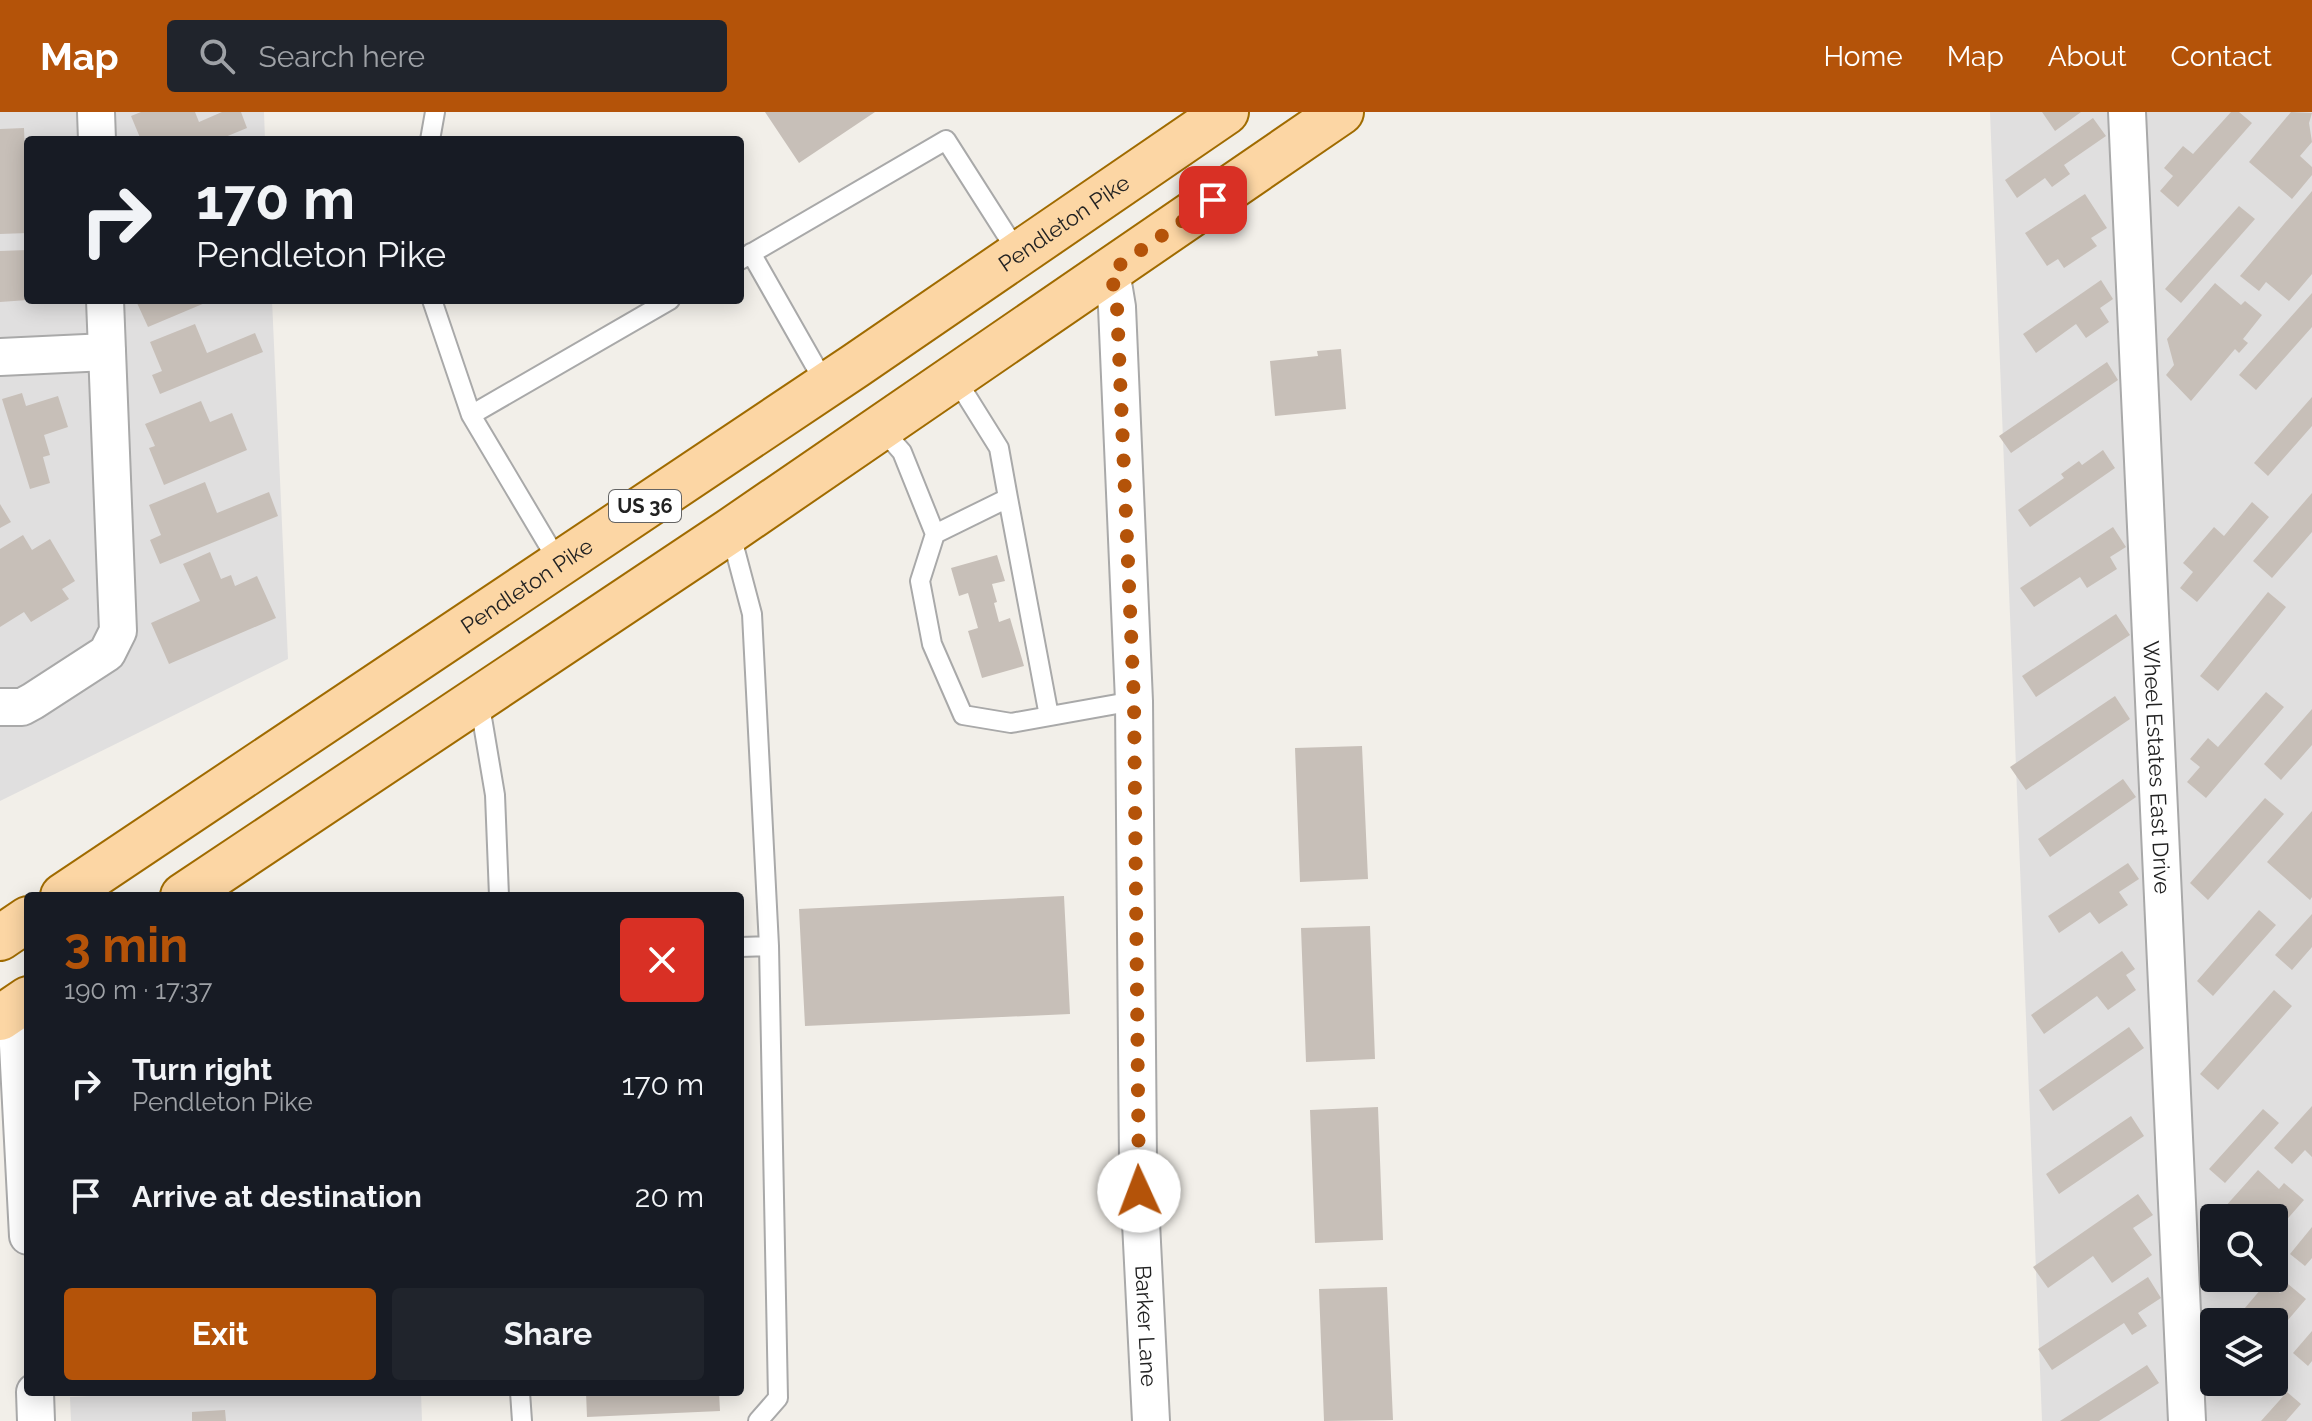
<!DOCTYPE html>
<html lang="en">
<head>
<meta charset="utf-8">
<style>
	:root { --surface:#171b24; --page:#20242c; --text:#f1f3f6; --muted:#9ea1a6; --accent:#b45309 }
	body { margin:0; font-family:Raleway,sans-serif; background:var(--page); color:var(--text); height:100vh; display:flex; flex-direction:column; font-size:30px; white-space:nowrap }
	* { box-sizing:border-box; margin:0 }
	p { font-size:26px; color:var(--muted) }
	.icon { flex:none; width:44px; height:44px; fill:none; stroke:currentColor; stroke-width:2; stroke-linecap:round; stroke-linejoin:round }
	.map { position:relative; flex:1; overflow:hidden }
	.side { position:absolute; left:24px; top:780px; width:720px; height:504px; display:flex; flex-direction:column; background:var(--surface); border-radius:8px; box-shadow:0 4px 20px #0003 }
	.side>* { flex:none }
	.top-card { position:absolute; left:24px; top:24px; width:720px; height:168px; border-radius:8px; box-shadow:0 4px 20px #0003; background:#171b24; color:var(--text); overflow:hidden }
	.tools { position:absolute; left:2200px; top:1092px; display:grid; gap:16px }
	.tools a { display:grid; place-items:center; width:88px; height:88px; border-radius:8px; background:var(--surface); box-shadow:0 4px 20px #0003; font-size:40px }
	.pin { position:absolute; display:grid; place-items:center; width:68px; height:68px; color:#fff; margin:-34px; border-radius:16px; box-shadow:0 4px 12px #0006 }
	.me { position:absolute; width:88px; margin:-44px; rotate:358deg; stroke-linejoin:round; filter:drop-shadow(0 0 6px #0008) }
	.turn { display:flex; align-items:center; gap:28px; height:168px; padding:0 40px; font-size:36px }
	.turn .icon { width:104px; height:104px; stroke-width:2.5 }
	.turn b { display:block; font-size:56px; line-height:68px }
	.round { display:grid; place-items:center; flex:none; width:84px; height:84px; border-radius:8px; background:var(--page) }
	.overview { display:flex; align-items:center; justify-content:space-between; height:136px; padding:0 40px }
	h1 { font-size:48px; font-weight:700; line-height:60px; color:var(--accent) }
	.button { display:flex; gap:16px; margin-top:auto; padding:16px 40px }
	.button a { flex:1; height:92px; border-radius:8px; background:var(--accent); color:#fff; font-size:32px; font-weight:700; line-height:92px; text-align:center }
	.button a+a { background:var(--page); color:var(--text) }
	ul { padding:0; list-style:none }
	li { display:flex; align-items:center; gap:24px; height:112px; padding:0 40px }
	li div { flex:1 }
	li b { display:block; font-size:30px }
	li em { font-style:normal }
	header { display:flex; align-items:center; gap:48px; box-sizing:border-box; height:112px; padding:0 40px; background:var(--accent); color:#fff }
	header strong { font-size:38px }
	nav { display:flex; gap:44px; margin-inline-start:auto; font-size:28px }
	.search { width:560px; height:72px; background:var(--page); display:flex; align-items:center; gap:20px; box-sizing:border-box; padding:0 28px; border-radius:8px; color:var(--muted); font-size:30px }
	.map>svg:first-child { display:block }
	.residential { fill:#e0dfdf; fill-rule:evenodd }
	.building { fill:#c7bfb8 }
	.lines { fill:none; stroke-linecap:round; stroke-linejoin:round }
	.service-casing { stroke:#a9a9a9; stroke-width:22 }
	.minor-casing { stroke:#a9a9a9; stroke-width:40 }
	.primary-casing { stroke:#a06b00; stroke-width:48 }
	.service { stroke:#fff; stroke-width:18 }
	.minor { stroke:#fff; stroke-width:36 }
	.primary { stroke:#fcd6a4; stroke-width:44 }
	.route { stroke:#b45309; stroke-width:14; stroke-dasharray:0 25.2 }
	.labels { text-anchor:middle; dominant-baseline:central; stroke-width:6; stroke-linejoin:round; paint-order:stroke }
	.shield { fill:#fff; stroke:#646464; stroke-width:2 }
	.shield-label { font-size:20px; font-weight:bold; fill:#222 }
	.street-label { font-size:22px; fill:#222; stroke:#fff }
</style>
</head>
<body>
<header>
<strong>Map</strong>
<div class="search"><svg class="icon" aria-label="search" viewBox="0 0 24 24"><circle cx="10" cy="10" r="6"/><path d="M15 15l6 6"/></svg>Search here</div>
<nav><a>Home</a><a>Map</a><a>About</a><a>Contact</a></nav>
</header>
<div class="map">
<svg width="2312" height="1309" viewBox="0 0 2312 1309">
	<rect width="100%" height="100%" fill="#f2efe9"/>
	<path class="residential" d="M0,0H264L265,28H28V188H272L288,547L0,689Z
		M1990,0H2312V1309H2042ZM2214,1106H2274V1166H2214ZM2214,1210H2274V1270H2214Z
		M175,1280H421L422,1309H71L70,1285Z"/>
	<path class="building" d="M141,0H195L199,10L222,0H241L247,16L218,28H141L131,4Z
		M765,0H875L799,51Z
		M2042,0H2081L2055,19Z
		M2231,0H2239L2252,11L2178,95L2160,79L2173,64L2164,56L2183,34L2193,42Z
		M2291,0L2312,1L2309,11L2312,30L2300,44L2312,55V63L2292,87L2249,50Z
		M2093,6L2106,24L2064,53L2070,62L2052,75L2045,66L2017,86L2005,68Z
		M24,16L28,121L0,122V17Z
		M2312,79V162L2289,189L2266,170L2259,179L2240,164Z
		M2085,82L2107,116L2091,126L2097,134L2064,156L2058,147L2047,154L2025,121Z
		M2239,94L2255,107L2181,191L2165,177Z
		M28,138V188L0,190V139Z
		M2101,168L2113,187L2100,196L2109,210L2086,226L2076,212L2036,241L2023,222Z
		M2215,171L2241,193L2245,189L2262,203L2243,227L2248,231L2239,241L2235,237L2191,289L2166,263L2174,253L2167,227Z
		M2312,181V215L2256,278L2239,263Z
		M144,188H212L148,215L137,191Z
		M195,212L207,241L255,221L263,240L160,282L152,263L162,259L150,230Z
		M1341,237L1346,297L1275,304L1270,249L1318,244L1317,239Z
		M2107,250L2118,268L2011,341L1999,324Z
		M22,281L26,294L58,284L68,315L44,323L50,343L43,345L50,371L30,377L2,287Z
		M2312,285V314L2268,364L2254,351Z
		M201,289L210,310L232,301L247,338L164,373L149,336L155,334L145,312Z
		M2103,338L2115,356L2030,415L2018,398L2064,366L2061,362L2079,349L2082,353Z
		M205,370L217,401L269,380L278,404L160,452L150,428L161,423L149,393Z
		M2312,381V420L2272,466L2253,449Z
		M2252,390L2269,405L2197,490L2180,476L2193,460L2183,451L2214,415L2224,424Z
		M0,392L11,410L0,416Z
		M2113,415L2126,435L2110,445L2117,457L2087,476L2080,465L2034,495L2020,476Z
		M23,423L32,438L50,427L75,469L62,477L69,487L31,510L24,500L0,515V437Z
		M210,440L221,467L231,463L235,474L257,464L276,506L169,552L151,511L200,489L183,452Z
		M997,443L1005,469L992,472L997,490L994,491L999,510L1010,506L1024,554L982,566L968,519L978,516L968,481L959,484L951,456Z
		M2268,480L2286,495L2218,579L2200,564Z
		M2116,502L2130,523L2036,585L2022,564Z
		M2266,580L2284,595L2206,686L2187,670L2200,655L2190,647L2208,626L2218,635Z
		M2115,584L2130,607L2026,678L2010,655Z
		M2312,597V633L2281,668L2264,652Z
		M1362,634L1368,767L1300,770L1295,636Z
		M2123,667L2136,685L2050,745L2038,727Z
		M2265,686L2284,702L2208,788L2190,771Z
		M2312,699V785L2310,788L2267,750Z
		M2128,751L2139,767L2119,780L2128,793L2099,812L2090,800L2059,821L2048,804Z
		M1064,784L1070,902L805,914L799,797Z
		M2259,798L2276,813L2213,884L2197,869Z
		M2312,802V835L2292,858L2275,843Z
		M1370,814L1375,947L1306,950L1301,816Z
		M2122,839L2135,857L2126,863L2136,878L2108,898L2097,884L2044,922L2031,903Z
		M2274,878L2292,894L2218,978L2200,962Z
		M2129,915L2144,936L2053,999L2039,978Z
		M2312,994V1045L2305,1038L2292,1052L2274,1036Z
		M1378,995L1383,1128L1315,1131L1310,998Z
		M2263,997L2279,1011L2225,1071L2209,1057Z
		M2131,1004L2144,1024L2059,1082L2046,1062Z
		M2258,1058L2279,1077L2284,1071L2304,1088L2274,1122V1106H2215Z
		M2138,1082L2153,1103L2133,1116L2152,1143L2112,1171L2093,1144L2048,1176L2033,1155Z
		M2312,1115V1146L2305,1154L2290,1142Z
		M2148,1165L2161,1186L2138,1201L2147,1214L2132,1223L2124,1211L2052,1258L2038,1237Z
		M2267,1170L2280,1181L2288,1172L2306,1187L2274,1224V1210H2233Z
		M1387,1175L1393,1308L1324,1309L1319,1177Z
		M2312,1219V1249L2308,1254L2293,1241Z
		M2147,1253L2159,1271L2099,1309H2060Z
		M586,1280H719L720,1299L587,1305Z
		M2287,1280L2301,1292L2286,1309H2261Z
		M225,1298L226,1309H192V1300Z"/>
	<g class="lines">
		<defs>
			<path id="service" d="M430,28L435,0
				M751,141L826,273
				M740,148L946,28L1018,141
				M432,188L471,303
				M954,264L999,336L1008,386
				M880,315L902,340L935,422
				M730,419L752,502L769,834L740,835
				M559,451L471,303L670,188
				M479,588L495,683L499,784
				M1049,604L1008,386L935,422L920,469L932,532L963,603L1011,611L1134,589
				M520,1280L522,1309
				M758,1309L778,1286L769,834"/>
			<g id="minor">
				<path d="M96,0L97,28"/>
				<path id="s1" d="M2127,0L2187,1309"/>
				<path id="s2" d="M1111,159L1117,195L1134,589L1138,1051L1151,1309"/>
				<path d="M0,245L107,240"/>
				<path d="M0,595H22L33,589L107,541L118,519L105,188"/>
				<path d="M16,895L28,1124"/>
				<path d="M35,1280L36,1309"/>
			</g>
			<g id="primary">
				<path id="s3" d="M63,784L855,254L1226,0"/>
				<path d="M183,784L730,419L1341,0"/>
				<path d="M0,826L28,807"/>
				<path d="M0,906L28,887"/>
			</g>
		</defs>
		<use href="#service" class="service-casing"/>
		<use href="#minor" class="minor-casing"/>
		<use href="#primary" class="primary-casing"/>
		<use href="#service" class="service"/>
		<use href="#minor" class="minor"/>
		<use href="#primary" class="primary"/>
	</g>
	<g class="lines">
		<path class="route" d="M1139,1079L1134,589L1117,195L1111,159L1213,88"/>
	</g>
	<g class="labels">
		<rect class="shield" x="609" y="378" width="72" height="32" rx="6"/>
		<g class="shield-label">
			<text x="645" y="394">US 36</text>
		</g>
		<g class="street-label">
			<text stroke="none"><textPath href="#s3" startOffset="1206">Pendleton Pike</textPath></text>
			<text stroke="none"><textPath href="#s3" startOffset="558">Pendleton Pike</textPath></text>
			<text stroke="none"><textPath href="#s1" startOffset="656">Wheel Estates East Drive</textPath></text>
			<text stroke="none"><textPath href="#s2" startOffset="1056">Barker Lane</textPath></text>
		</g>
	</g>
</svg>
<div class="tools">
<a><svg class="icon" aria-label="search" viewBox="0 0 24 24"><circle cx="10" cy="10" r="6"/><path d="M15 15l6 6"/></svg></a>
<a><svg class="icon" aria-label="layers" viewBox="0 0 24 24"><path d="M12 4l9 5-9 5-9-5zM3 14l9 5 9-5"/></svg></a>
</div>
<div class="pin" style="left:1213px;top:88px;background:#d93025"><svg class="icon" aria-label="arrive" viewBox="0 0 24 24"><path d="M6 21V4h12l-3 4 3 4H6"/></svg></div>
<svg class="me" style="left:1139px;top:1079px" viewBox="-20 -20 40 40"><circle r="19" fill="#fff"/><path d="M0-13L10 11 0 6-10 11z" fill="#b45309"/></svg>
<div class="top-card">
<div class="turn"><svg class="icon" aria-label="right" viewBox="0 0 24 24"><path d="M7 20v-9h11M14 6l5 5-5 5"/></svg><div><b>170 m</b>Pendleton Pike</div></div>
</div>
<section class="side">
<div class="overview"><div><h1>3 min</h1><p>190 m · 17:37</p></div><a class="round" style="background:#d93025;color:#fff"><svg class="icon" aria-label="close" viewBox="0 0 24 24"><path d="M6 6l12 12M18 6L6 18"/></svg></a></div>
<ul>
<li><svg class="icon" aria-label="right" viewBox="0 0 24 24"><path d="M7 20v-9h11M14 6l5 5-5 5"/></svg><div><b>Turn right</b><p>Pendleton Pike</p></div><em>170 m</em></li>
<li><svg class="icon" aria-label="arrive" viewBox="0 0 24 24"><path d="M6 21V4h12l-3 4 3 4H6"/></svg><div><b>Arrive at destination</b></div><em>20 m</em></li>
</ul>
<div class="button"><a>Exit</a><a>Share</a></div>
</section>
</div>
</body>
</html>
